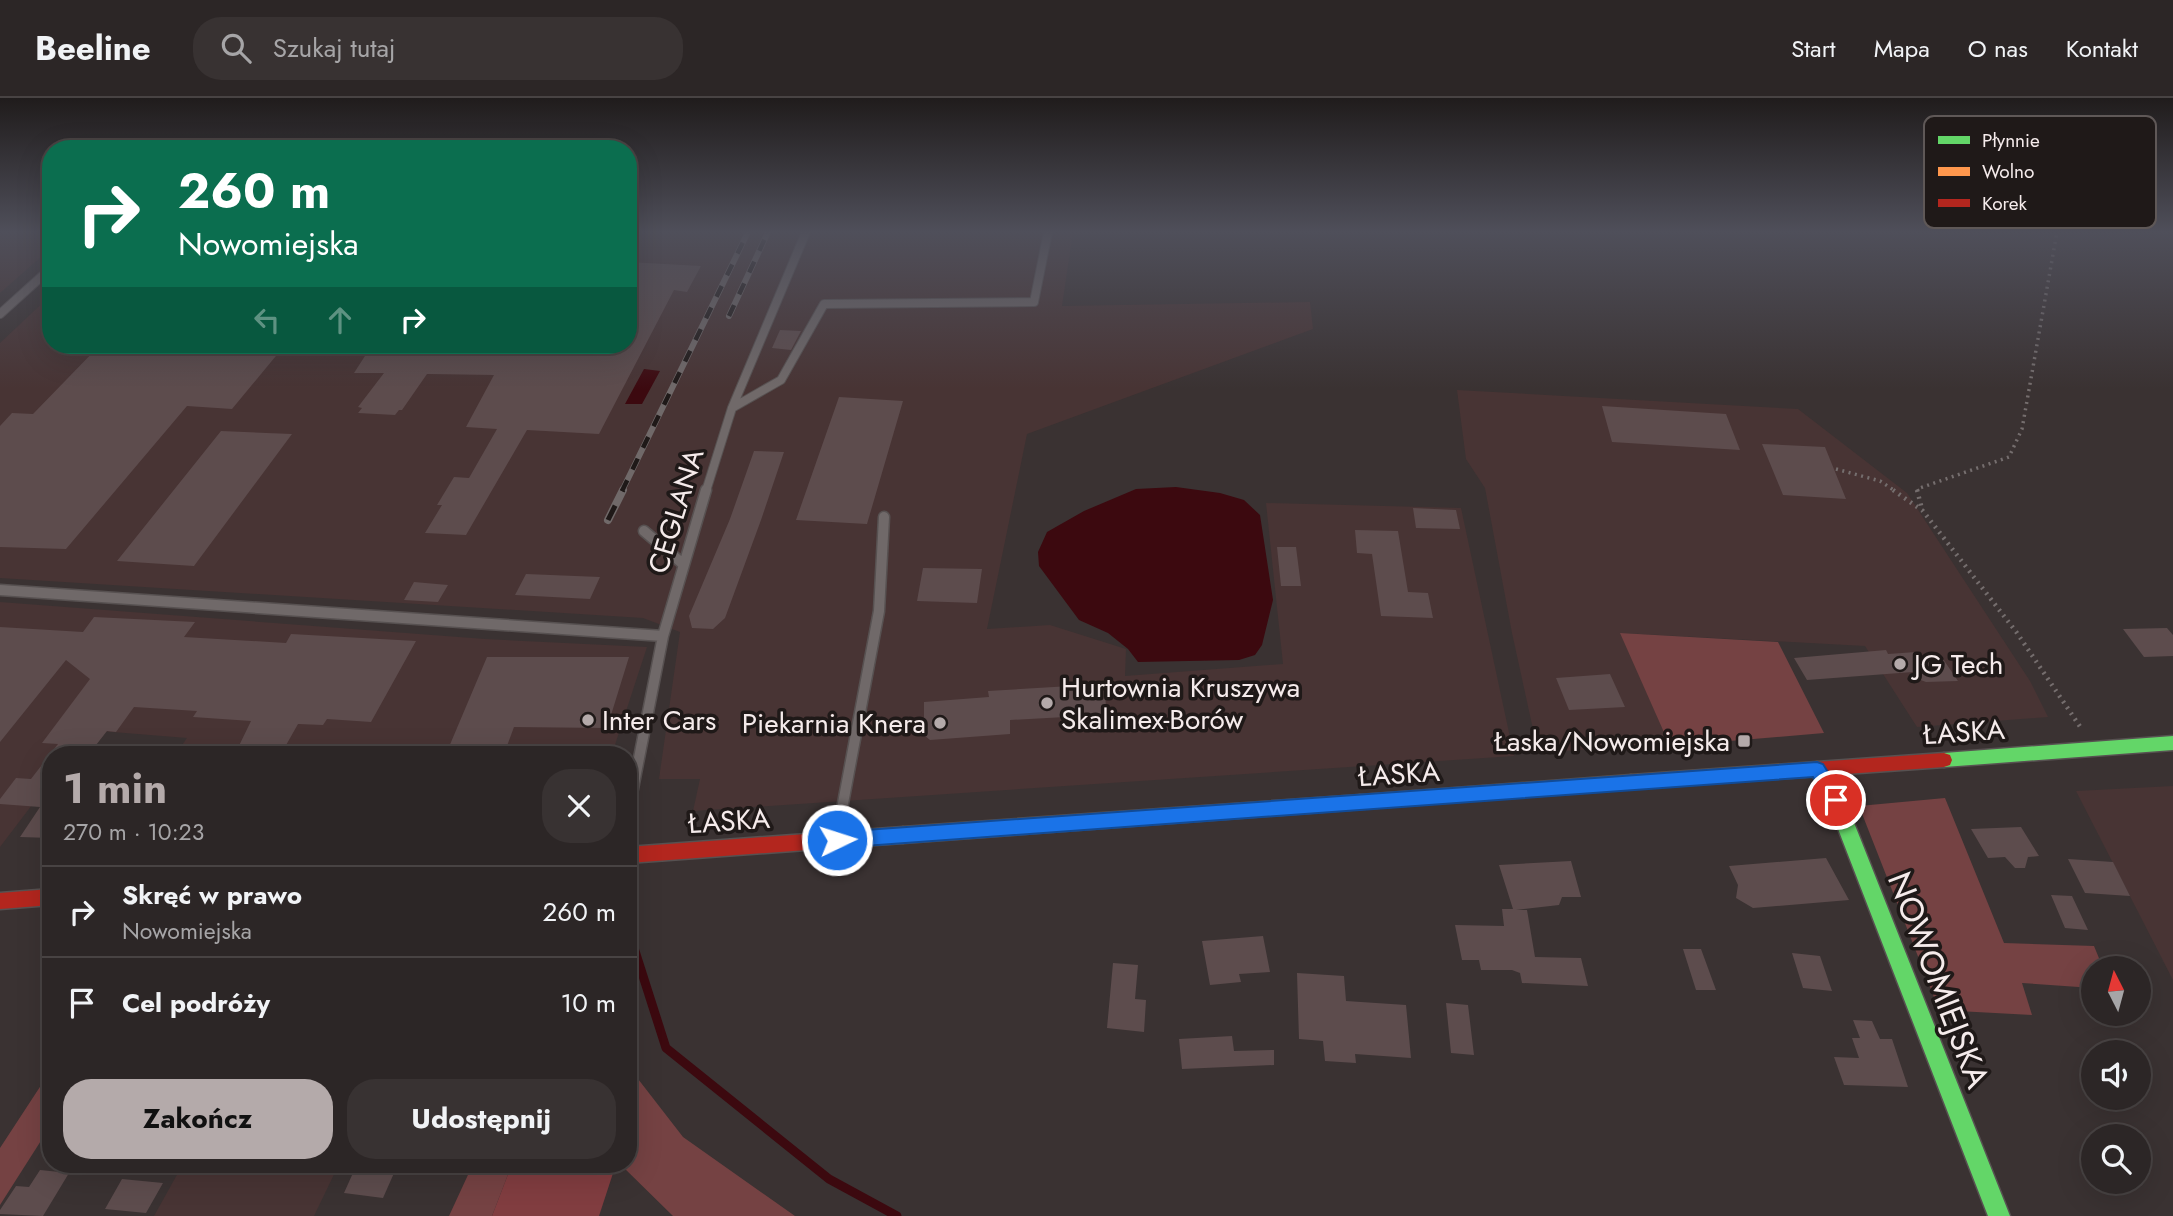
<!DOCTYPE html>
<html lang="pl">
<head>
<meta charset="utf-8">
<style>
	:root { --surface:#2c2626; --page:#383232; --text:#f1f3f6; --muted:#a6a5a7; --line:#484343; --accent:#b4aaaa }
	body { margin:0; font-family:Jost,sans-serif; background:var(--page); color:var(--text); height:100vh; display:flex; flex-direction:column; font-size:26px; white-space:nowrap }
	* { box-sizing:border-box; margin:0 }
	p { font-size:23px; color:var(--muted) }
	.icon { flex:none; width:38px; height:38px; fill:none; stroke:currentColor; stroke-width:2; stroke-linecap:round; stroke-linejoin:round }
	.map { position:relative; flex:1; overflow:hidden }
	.sheet { position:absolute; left:42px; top:648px; width:595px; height:427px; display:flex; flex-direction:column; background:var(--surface); border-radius:28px; box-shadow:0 7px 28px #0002,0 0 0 2px var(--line) }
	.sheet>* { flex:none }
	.guide { position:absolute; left:42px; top:42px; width:595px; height:214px; border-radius:28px; box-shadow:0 7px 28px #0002,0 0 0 2px var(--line); background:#0b6e4f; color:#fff; overflow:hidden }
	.needle { width:46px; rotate:354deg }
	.controls { position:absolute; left:2081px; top:858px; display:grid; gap:14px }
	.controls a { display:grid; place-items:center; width:70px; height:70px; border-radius:50%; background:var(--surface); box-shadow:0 7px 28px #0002,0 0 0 2px var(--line); font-size:35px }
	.pin { position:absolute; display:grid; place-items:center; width:60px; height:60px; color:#fff; margin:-30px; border:4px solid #fff; border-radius:50%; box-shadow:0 2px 7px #0007 }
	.me { position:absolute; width:77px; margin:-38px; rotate:86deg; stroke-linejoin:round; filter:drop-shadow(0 0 5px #0008) }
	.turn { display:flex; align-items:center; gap:24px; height:147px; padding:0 21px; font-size:32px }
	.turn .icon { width:91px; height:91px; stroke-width:2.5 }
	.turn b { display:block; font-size:49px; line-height:60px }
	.lanes { display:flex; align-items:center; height:66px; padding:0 21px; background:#0003; justify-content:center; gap:35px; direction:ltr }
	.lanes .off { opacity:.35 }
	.round { display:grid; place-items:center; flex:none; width:74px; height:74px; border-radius:28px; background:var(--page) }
	.head { display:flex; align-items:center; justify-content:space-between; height:119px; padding:0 21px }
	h1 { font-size:42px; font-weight:700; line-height:52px; color:var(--accent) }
	.primary-button { display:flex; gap:14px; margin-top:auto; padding:14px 21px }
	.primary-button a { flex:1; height:80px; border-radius:28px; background:var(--accent); color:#111; font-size:28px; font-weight:700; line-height:80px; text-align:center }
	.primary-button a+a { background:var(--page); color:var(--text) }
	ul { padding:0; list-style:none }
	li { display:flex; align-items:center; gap:21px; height:91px; padding:0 21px; border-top:2px solid var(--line) }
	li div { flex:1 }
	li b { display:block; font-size:26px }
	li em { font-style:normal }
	header { display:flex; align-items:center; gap:42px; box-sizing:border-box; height:98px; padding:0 35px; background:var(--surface); border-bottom:2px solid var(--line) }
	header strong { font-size:33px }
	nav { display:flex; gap:38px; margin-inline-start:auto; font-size:24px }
	.search { width:490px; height:63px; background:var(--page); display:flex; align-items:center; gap:18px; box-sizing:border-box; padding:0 24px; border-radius:28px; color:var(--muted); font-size:26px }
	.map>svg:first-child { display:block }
	.built { fill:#483434 }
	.green { fill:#754243 }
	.forest { fill:#813d40 }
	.water { fill:#3c090f }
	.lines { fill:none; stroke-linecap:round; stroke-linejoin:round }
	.stream { stroke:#3c090f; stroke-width:9 }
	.building { fill:#5d4c4d }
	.lane-far2-casing { stroke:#575151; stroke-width:10 }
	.lane-far1-casing { stroke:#575151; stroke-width:13 }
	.lane-casing { stroke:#575151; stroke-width:16 }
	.fast-casing { stroke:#575151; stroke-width:3 }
	.slow-casing { stroke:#575151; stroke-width:3 }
	.jam-casing { stroke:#575151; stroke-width:3 }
	.path-far1 { stroke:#756e6e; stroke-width:3.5; stroke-dasharray:2 4.5; stroke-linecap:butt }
	.path { stroke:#756e6e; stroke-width:4.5; stroke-dasharray:2 5; stroke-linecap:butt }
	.lane-far2 { stroke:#706969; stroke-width:8 }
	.lane-far1 { stroke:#706969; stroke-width:10 }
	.lane { stroke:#706969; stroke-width:12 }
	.fast { fill:#63d668; fill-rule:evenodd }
	.slow { fill:#ff974d; fill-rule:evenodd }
	.jam { fill:#b3261e; fill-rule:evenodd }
	.rail-far1-casing { stroke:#706969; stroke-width:6 }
	.rail-casing { stroke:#706969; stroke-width:8 }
	.rail-far1 { stroke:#1f1918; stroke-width:4.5; stroke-dasharray:12; stroke-linecap:butt }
	.rail { stroke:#1f1918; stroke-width:5; stroke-dasharray:16; stroke-linecap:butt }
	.route { fill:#1a73e8; stroke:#114b97; stroke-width:2 }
	.poi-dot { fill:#b4aaaa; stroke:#1f1918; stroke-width:2.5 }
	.labels { text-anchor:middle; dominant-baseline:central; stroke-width:7; stroke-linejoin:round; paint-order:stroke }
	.street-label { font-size:28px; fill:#f5ebeb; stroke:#1f1918 }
	.poi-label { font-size:28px; fill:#f5ebeb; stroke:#1f1918; text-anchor:start }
	.near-street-label { font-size:33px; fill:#f5ebeb; stroke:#1f1918 }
	.key { fill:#1f1918; stroke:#5f5857; stroke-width:2 }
	.key-label { font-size:19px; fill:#f5ebeb }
</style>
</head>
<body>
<header>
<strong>Beeline</strong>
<div class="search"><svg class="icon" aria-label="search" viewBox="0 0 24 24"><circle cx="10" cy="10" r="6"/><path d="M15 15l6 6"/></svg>Szukaj tutaj</div>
<nav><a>Start</a><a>Mapa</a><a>O nas</a><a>Kontakt</a></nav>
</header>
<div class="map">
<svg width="2173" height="1118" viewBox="0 0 2173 1118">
	<rect width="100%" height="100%" fill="#3a3232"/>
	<path class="built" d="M0,134H51V150L0,195Z
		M628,134H1073L1062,208L1310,204L1313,231L1027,336L987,531L1050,527L1126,551L1125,578L1283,566L1266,405L1461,410L1514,658L693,713L700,681H659L680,534L643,520L0,480V245L51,197V247H628Z
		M1457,292L1798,311L1907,395L2030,583L2048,619L1917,629L1865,548L1621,535L1670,648L1538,654L1512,535L1485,390L1466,361Z
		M0,504L485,541L647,549L612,656H176L187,640L88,632L70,656H51V682L0,749Z
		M2173,688V882L2076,693Z
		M183,1066H339L314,1118H154Z"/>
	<path class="green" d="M1620,535L1778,544L1824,635L1670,648Z
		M1945,700L2004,845L2094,848L2103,870H2093V890L2022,885L2032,917L1939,912L1859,708Z
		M628,968L683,1039L795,1118H673L620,1066H628Z
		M51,972V1027L0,1107V1050Z
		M473,1066H512L492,1118H449Z"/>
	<path class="forest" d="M512,1066H616L599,1118H492Z"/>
	<path class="water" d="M644,271L660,273L642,306H625Z
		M1176,389L1220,395L1244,402L1260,417L1273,502L1262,547L1255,557L1239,562L1138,564L1128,551L1108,535L1079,522L1039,468L1038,454L1047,434L1084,413L1136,391Z"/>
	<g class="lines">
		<path class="stream" d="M628,831L666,950L829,1081L897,1118"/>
	</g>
	<path class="building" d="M628,164L701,168L687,194L674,192L599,336L527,332L466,437L425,435L442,407H437L454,379L469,380L497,331L466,329L494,277L427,276L402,312H399L395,317L358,315L362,310L358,309L384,275H354L372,247H628Z
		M780,232L801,233L791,252L772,250Z
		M100,247H285L232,311L187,308L66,451L0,449V328L12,315L33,316Z
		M839,299L903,303L867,426L796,422Z
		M1602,308L1726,316L1740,352L1612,344Z
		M221,333L292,336L194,468L117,463Z
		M1762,346L1825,349L1846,401L1783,397Z
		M754,353L784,354L761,422L725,520L713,531L692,530L689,518L730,421Z
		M1413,410L1456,412L1460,431L1416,430Z
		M1355,432L1398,433L1408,494L1428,495L1433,520L1381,518L1372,456L1357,455Z
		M1277,449H1296L1301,488H1281Z
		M923,470L982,471L977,505L917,503Z
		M526,476L600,479L590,501L515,497Z
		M414,484L448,487L438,504L404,502Z
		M94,519L195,524L184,539L286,545L291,536L416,543L371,624L327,621L323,627L298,626L281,656H235L251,623L193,619L197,613L134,609L116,634L107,633L89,656H51V740L20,739L40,709L0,706V701L16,680L31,681L58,646L42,645L90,581L66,562L0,644V529L83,534Z
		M2167,530L2173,537V558L2144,559L2123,531Z
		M1886,552L1888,556L1916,554L1920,560L1941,558L1958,583L1926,584L1918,581L1913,574L1807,582L1794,560Z
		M487,559H629L607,630L514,629L504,656H446Z
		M1610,576L1625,609L1569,612L1556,580Z
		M1104,586L1108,630L1084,631L1083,618L1010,622V636L930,642L924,637V604L989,599L988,593Z
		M2021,729L2039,758L2028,759L2025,770H2015L2005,759L1988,760L1971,731Z
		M1826,760L1849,802L1753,810L1736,800L1738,787L1729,768Z
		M2068,761L2113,764L2130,798L2085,795Z
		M1571,763L1581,799H1562L1559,807L1516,812H1527L1535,859L1581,860L1588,888L1522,885L1520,875L1512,872H1481L1479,862H1462L1455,827L1504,828L1502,811H1513L1499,767Z
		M2051,797L2072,798L2088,832L2065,830Z
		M1263,838L1270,874L1239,876L1241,884L1210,887L1202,843Z
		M1683,851H1701L1716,892H1696Z
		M1792,855L1820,858L1832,893L1803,890Z
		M1113,865L1138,867L1135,901L1146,902L1144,934L1107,930Z
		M1297,875L1344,878L1346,903L1406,907L1411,960L1355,956L1356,965L1325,963L1323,943L1299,941Z
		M1446,905L1468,907L1474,957L1451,955Z
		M1853,922L1872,923L1880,941H1892L1908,989L1844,987L1834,959L1859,960L1852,940H1860Z
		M1232,938L1234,953L1274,952V967L1182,971L1179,941Z
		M357,1066H398L383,1100L344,1095Z
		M40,1072L69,1075L43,1118L0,1116V1112L16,1088L29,1089Z
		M122,1081L163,1085L146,1115L105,1111Z"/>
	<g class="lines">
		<defs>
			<path id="lane-far2" d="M0,216L51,170
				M732,310L781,282L824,206L1034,204L1048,134
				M706,393L732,310L806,134"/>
			<path id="lane-far1" d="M644,433L683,466
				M0,492L663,538
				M628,716L663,538L706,392
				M841,716L879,513L884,419"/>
			<path id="lane" d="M628,717L629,714
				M837,740L842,714"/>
			<path id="fast" d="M2173,638V652L1944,669L1938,667L1936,662L1938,657L1944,655Z
				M1817,664L1823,666L1845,702L2010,1118H1988L1828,705L1809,671L1811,666Z
				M1360,697L1366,699L1369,704L1366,709L1360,711L903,745L897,742L894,737L897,732L903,729Z"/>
			<path id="slow" d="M1631,677L1637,679L1640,684L1637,689L1631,691L1360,711L1354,709L1351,704L1354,699L1360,697Z"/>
			<path id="jam" d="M1944,655L1950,657L1952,662L1950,667L1944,669L1631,691L1625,689L1622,684L1625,679L1631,677Z
				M903,729L909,732L912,737L909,742L903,745L628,765V749Z
				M51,791V807L0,811V795Z"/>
		</defs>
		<use href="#lane-far2" class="lane-far2-casing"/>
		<use href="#lane-far1" class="lane-far1-casing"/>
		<use href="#lane" class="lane-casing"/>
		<use href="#fast" class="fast-casing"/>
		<use href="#slow" class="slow-casing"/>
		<use href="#jam" class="jam-casing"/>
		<path class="path-far1" d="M1836,371L1880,383L1895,393
			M1918,393L1917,391L2009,359L2022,331L2057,134"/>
		<path class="path" d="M1893,392L1923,413L2017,535L2081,630
			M1917,392L1922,411"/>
		<use href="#lane-far2" class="lane-far2"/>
		<use href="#lane-far1" class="lane-far1"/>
		<use href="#lane" class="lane"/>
		<use href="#fast" class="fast"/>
		<use href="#slow" class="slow"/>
		<use href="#jam" class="jam"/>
		<defs>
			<path id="rail-far1" d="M729,218L768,134
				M622,393L748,134"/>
			<path id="rail" d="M608,422L623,392"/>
		</defs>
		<use href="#rail-far1" class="rail-far1-casing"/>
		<use href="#rail" class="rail-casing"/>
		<use href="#rail-far1" class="rail-far1"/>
		<use href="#rail" class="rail"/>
	</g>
	<linearGradient id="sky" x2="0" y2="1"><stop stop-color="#201c1c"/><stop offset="0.46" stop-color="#4f4f5a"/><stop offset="1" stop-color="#4f4f5a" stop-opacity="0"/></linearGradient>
	<rect width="2173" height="291" fill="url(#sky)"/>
	<path class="route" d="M1817,664L1823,666L1842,697L1845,702L1842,707C1827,713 1820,690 1813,679L837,750L831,748L828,742L831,737L837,734Z"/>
	<g class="poi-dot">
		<circle cx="1900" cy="566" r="7"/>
		<circle cx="1047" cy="605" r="7"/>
		<circle cx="588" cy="622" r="7"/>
		<circle cx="940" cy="625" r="7"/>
		<rect x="1737" y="636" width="14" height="14" rx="3.5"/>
	</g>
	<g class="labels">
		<g class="street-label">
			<text transform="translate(676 413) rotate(-73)">CEGLANA</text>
			<text transform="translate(1964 634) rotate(-4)">ŁASKA</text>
			<text transform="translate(1399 676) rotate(-4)">ŁASKA</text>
			<text transform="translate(729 723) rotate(-4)">ŁASKA</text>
		</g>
		<g class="poi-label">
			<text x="1914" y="566">JG Tech</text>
			<text x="1061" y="589">Hurtownia Kruszywa<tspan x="1061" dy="32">Skalimex-Borów</tspan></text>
			<text x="602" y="622">Inter Cars</text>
			<text x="926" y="625" text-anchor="end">Piekarnia Knera</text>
			<text x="1730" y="643" text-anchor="end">Łaska/Nowomiejska</text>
		</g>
		<g class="near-street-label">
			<text transform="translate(1939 882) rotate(69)">NOWOMIEJSKA</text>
		</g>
	</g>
	<rect x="1924" y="18" width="232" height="112" rx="10" class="key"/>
	<rect x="1938" y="38" width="32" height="8" fill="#63d668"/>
	<rect x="1938" y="69" width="32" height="9" fill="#ff974d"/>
	<rect x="1938" y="101" width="32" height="8" fill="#b3261e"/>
	<g class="key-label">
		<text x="1982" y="49">Płynnie</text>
		<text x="1982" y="80">Wolno</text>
		<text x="1982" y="112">Korek</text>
	</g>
</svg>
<div class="controls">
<a><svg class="needle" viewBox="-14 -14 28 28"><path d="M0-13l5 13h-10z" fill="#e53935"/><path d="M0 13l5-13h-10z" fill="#a6a5a7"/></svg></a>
<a><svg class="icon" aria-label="sound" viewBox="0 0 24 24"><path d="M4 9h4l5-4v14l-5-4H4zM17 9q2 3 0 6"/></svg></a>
<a><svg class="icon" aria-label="search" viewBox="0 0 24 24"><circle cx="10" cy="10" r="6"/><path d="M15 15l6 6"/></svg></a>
</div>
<div class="pin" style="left:1836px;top:702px;background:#d93025"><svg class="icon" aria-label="arrive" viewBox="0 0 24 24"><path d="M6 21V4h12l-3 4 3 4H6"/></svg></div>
<svg class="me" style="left:837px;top:742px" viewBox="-20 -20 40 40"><circle r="17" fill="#1a73e8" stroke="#fff" stroke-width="3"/><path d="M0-11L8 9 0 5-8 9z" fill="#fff"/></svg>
<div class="guide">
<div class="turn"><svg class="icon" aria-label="right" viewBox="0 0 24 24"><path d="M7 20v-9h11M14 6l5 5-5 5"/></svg><div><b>260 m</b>Nowomiejska</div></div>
<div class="lanes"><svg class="icon off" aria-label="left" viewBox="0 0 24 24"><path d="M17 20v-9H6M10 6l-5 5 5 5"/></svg><svg class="icon off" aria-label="ahead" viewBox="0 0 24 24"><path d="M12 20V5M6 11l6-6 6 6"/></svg><svg class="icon" aria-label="right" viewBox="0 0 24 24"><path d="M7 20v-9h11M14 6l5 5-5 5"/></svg></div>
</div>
<section class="sheet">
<div class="head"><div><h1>1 min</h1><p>270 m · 10:23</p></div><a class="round"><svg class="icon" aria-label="close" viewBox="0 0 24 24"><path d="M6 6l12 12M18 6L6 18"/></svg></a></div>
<ul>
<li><svg class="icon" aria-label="right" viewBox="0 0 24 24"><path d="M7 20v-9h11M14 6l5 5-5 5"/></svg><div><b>Skręć w prawo</b><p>Nowomiejska</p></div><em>260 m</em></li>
<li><svg class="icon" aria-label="arrive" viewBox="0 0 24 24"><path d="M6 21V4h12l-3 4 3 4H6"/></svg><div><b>Cel podróży</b></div><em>10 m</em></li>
</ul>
<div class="primary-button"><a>Zakończ</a><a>Udostępnij</a></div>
</section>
</div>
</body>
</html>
